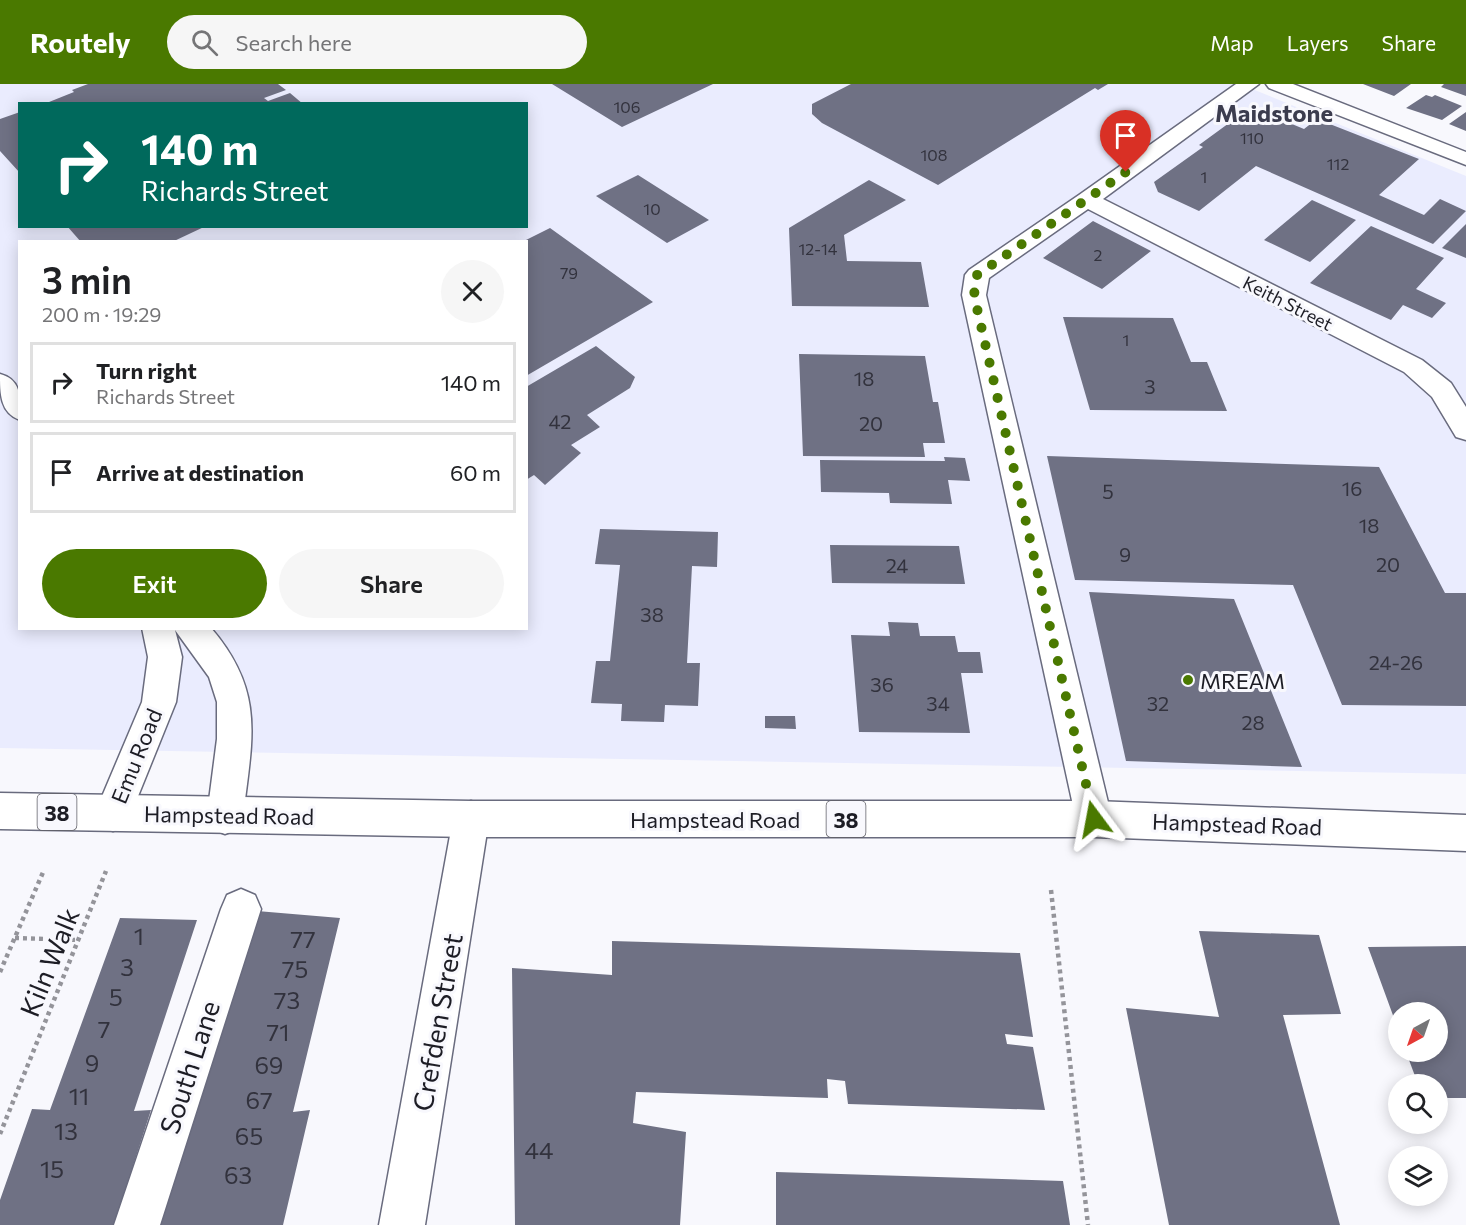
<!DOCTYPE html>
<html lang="en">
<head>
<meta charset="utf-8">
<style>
	:root { --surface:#fff; --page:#f6f6f6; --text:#202124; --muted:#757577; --line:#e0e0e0; --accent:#4a7900 }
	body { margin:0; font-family:Commissioner,sans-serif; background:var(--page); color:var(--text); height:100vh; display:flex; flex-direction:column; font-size:22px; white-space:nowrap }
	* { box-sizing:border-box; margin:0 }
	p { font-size:20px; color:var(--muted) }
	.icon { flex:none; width:33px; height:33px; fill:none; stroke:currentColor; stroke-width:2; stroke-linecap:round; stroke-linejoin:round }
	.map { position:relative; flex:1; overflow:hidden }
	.panel { position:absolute; left:18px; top:156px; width:510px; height:390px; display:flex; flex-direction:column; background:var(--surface); border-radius:0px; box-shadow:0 3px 15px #0003 }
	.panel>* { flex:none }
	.banner { position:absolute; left:18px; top:18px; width:510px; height:126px; border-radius:0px; box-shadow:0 3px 15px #0003; background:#00695c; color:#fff; overflow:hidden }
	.needle { width:39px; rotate:220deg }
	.buttons { position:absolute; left:1388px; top:918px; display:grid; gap:12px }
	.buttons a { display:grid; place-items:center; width:60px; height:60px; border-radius:50%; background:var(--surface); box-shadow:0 3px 15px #0003; font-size:30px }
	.pin { position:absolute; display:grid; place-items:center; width:51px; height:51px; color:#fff; margin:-62px -26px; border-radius:50% 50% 50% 0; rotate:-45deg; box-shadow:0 0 6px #0007 }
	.pin .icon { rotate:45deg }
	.me { position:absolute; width:66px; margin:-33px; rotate:347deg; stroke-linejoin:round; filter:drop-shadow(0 0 4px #0008) }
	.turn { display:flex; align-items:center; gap:21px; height:126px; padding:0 24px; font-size:27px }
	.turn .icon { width:78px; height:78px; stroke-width:2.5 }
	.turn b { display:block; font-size:42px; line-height:51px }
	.round { display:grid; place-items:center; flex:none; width:63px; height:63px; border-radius:32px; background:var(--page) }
	.summary { display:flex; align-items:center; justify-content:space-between; height:102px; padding:0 24px }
	h1 { font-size:36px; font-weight:600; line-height:45px }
	.action { display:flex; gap:12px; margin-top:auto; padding:12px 24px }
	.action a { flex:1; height:69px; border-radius:36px; background:var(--accent); color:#fff; font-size:24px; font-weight:600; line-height:69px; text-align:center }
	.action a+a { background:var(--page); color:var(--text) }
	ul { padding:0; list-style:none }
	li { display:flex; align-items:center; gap:18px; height:81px; margin:0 12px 9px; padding:0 12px; border:3px solid var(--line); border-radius:0px }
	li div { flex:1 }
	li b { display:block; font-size:22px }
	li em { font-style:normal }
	header { display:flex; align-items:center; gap:36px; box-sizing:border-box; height:84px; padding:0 30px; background:var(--accent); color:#fff }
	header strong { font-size:28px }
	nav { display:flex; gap:33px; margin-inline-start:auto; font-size:21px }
	.search { width:420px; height:54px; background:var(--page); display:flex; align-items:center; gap:15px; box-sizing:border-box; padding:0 21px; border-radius:33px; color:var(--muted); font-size:22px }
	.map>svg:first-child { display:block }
	.built { fill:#eaecfe; fill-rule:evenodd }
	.building { fill:#6f7184 }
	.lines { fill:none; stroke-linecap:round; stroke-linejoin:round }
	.minor-casing { stroke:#696b7e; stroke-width:3 }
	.major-casing { stroke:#696b7e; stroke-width:3 }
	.path { stroke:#94949a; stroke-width:4.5; stroke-dasharray:4 4; stroke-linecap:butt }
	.minor { fill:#fff; fill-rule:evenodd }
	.major { fill:#fff; fill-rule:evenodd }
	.route { stroke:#4a7900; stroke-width:10; stroke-dasharray:0 18 }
	.poi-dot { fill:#4a7900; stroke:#f8f8fd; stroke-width:2 }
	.labels { text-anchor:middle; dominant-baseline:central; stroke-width:6; stroke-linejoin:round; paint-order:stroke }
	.far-number-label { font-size:16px; fill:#32323d }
	.far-street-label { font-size:18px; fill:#1d1d25; stroke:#f8f8fd }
	.number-label { font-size:20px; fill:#32323d }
	.shield { fill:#f8f8fd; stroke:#5f5f66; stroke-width:1.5 }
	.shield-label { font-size:21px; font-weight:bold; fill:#1d1d25 }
	.poi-label { font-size:22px; fill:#1d1d25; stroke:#f8f8fd; text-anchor:start }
	.street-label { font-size:22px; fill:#1d1d25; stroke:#f8f8fd }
	.far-district-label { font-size:24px; font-weight:bold; fill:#3b3c4e; stroke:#f8f8fd }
	.near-number-label { font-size:24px; fill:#32323d }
	.near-street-label { font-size:27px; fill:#1d1d25; stroke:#f8f8fd }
</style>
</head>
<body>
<header>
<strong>Routely</strong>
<div class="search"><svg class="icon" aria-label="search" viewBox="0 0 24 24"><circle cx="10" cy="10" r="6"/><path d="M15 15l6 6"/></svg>Search here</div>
<nav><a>Map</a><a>Layers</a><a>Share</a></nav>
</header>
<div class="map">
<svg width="1466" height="1141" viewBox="0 0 1466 1141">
	<rect width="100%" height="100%" fill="#f8f8fd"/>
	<path class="built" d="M0,0H1240L1466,92V690L0,664ZM20,20H526V142H20ZM20,158H526V544H20Z"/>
	<path class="building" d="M88,0H278L286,6L264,14L268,17L290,9L303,20H44L74,8L72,6Z
		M552,0H713L622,43Z
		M851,0H1108L1098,6L1095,4L938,101L822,39L812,30V20Z
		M1363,0H1411L1394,12Z
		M1444,0H1466V12L1441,3Z
		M1426,11L1432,13L1435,11L1462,22L1442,36L1406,24Z
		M1251,23L1304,45L1317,35L1419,75L1379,111L1424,131L1440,115L1466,127L1433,160L1256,82L1199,127L1158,108L1154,98L1203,63L1199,61Z
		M20,28V89L0,67V35Z
		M1466,28V47L1449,40Z
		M638,91L709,136L667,159L596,112Z
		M869,96L906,116L844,151L847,177L921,178L929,223L792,222L789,144Z
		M1312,116L1356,136L1310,178L1264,156Z
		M1093,137L1151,167L1102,205L1043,174Z
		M1466,140V174L1442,164Z
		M67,142H206L172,158H81Z
		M1371,142L1444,174L1416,205L1446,219L1432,234L1403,221L1391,236L1310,199Z
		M550,144L653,218L526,292V156Z
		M1063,233L1173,234L1191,278H1207L1227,327L1090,326Z
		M596,262L635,293L630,304L587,331L600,343L571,361L581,369L545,401L534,391L526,396V303Z
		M799,270L925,272L933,318H938L945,359H923L925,373L803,372Z
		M1047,372L1379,383L1445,509H1466V622L1342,621L1293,501L1075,496Z
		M944,373L965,374L970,397L948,396L952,420L890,419L889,409L821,408L820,376L945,377Z
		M600,445L718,448L717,483L692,482L687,579H700L698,622L665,621L664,638L621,637L622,620L591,619L596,577H610L620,481L595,480Z
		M830,461L959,462L965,500L832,499Z
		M1089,508L1234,515L1302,683L1126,677Z
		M888,538L918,539L920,552H955L958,568H980L983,589H961L970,649L859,648L851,551L890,552Z
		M765,632H795L796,645L765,644Z
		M257,827L340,834L293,1028L310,1026L283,1141H158Z
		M120,834L197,836L134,1027L151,1026L114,1141H0V1116L32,1025L50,1026Z
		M1199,847L1319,851L1341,930L1283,931L1340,1141H1169L1126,924L1219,933Z
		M612,857L1020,869L1033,953L1005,950L1007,960L1033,963L1045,1026L848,1020L845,997L827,995L828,1014L636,1008L633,1039L686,1048L680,1141H515L512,884L612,891Z
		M1466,862V1014H1437V1000H1418L1406,968H1437V928H1398V945L1368,863Z
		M776,1088L1063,1097L1070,1141H776Z"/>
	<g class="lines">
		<defs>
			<path id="minor" d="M1236,0H1259L1103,115L1422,276L1451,299L1466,323V356L1456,353L1432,313L1404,288L1088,125L989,194L986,211L1112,735L1107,748L1094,753L1081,748L1076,735L962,211L965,191L969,186L1079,111Z
				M1266,0H1293L1466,68V81L1269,4Z
				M0,290C23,296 20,316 20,336C0,329 0,309 0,290Z
				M142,544H211C266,608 252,655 243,732L238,745L225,750L212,745L207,732L217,655V618L209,593L175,546L182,573L176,618L126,742L113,747L100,742L95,729L142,618L148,573Z
				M471,717L484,722L489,735L425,1141H379L453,735L458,722Z
				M241,805L255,811L261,825L160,1141H114L221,825L227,811Z"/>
			<path id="major" d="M0,709L471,717H1094L1466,731V767L1094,753H471L0,745Z"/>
		</defs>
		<use href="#minor" class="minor-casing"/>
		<use href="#major" class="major-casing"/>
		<path class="path" d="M1051,806L1088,1141
			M15,854L79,856
			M0,888L44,786
			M0,1050L106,787"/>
		<use href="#minor" class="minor"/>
		<use href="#major" class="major"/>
	</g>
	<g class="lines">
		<path class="route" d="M1094,735L974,211L977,191L1126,88"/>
	</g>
	<circle class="poi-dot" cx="1188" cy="596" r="6"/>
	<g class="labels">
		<g class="far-number-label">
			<text x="627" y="22">106</text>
			<text x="1252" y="53">110</text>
			<text x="934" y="70">108</text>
			<text x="1338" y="79">112</text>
			<text x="1204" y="92">1</text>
			<text x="652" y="124">10</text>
			<text x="818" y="164">12-14</text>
			<text x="1098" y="170">2</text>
			<text x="569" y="188">79</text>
			<text x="1126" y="255">1</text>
		</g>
		<g class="far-street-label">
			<text transform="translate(1288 219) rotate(27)">Keith Street</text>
		</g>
		<g class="number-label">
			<text x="864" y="294">18</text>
			<text x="1150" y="302">3</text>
			<text x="560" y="337">42</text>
			<text x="871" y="339">20</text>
			<text x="1352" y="404">16</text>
			<text x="1108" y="407">5</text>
			<text x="1369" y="441">18</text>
			<text x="1125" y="470">9</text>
			<text x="1388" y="480">20</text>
			<text x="897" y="481">24</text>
			<text x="652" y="530">38</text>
			<text x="1396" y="578">24-26</text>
			<text x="882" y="600">36</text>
			<text x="938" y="619">34</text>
			<text x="1158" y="619">32</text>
			<text x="1253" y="638">28</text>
		</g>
		<g class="shield">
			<rect x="37.5" y="710" width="39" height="36" rx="4.5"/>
			<rect x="826.5" y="717" width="39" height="36" rx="4.5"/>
		</g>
		<g class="shield-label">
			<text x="57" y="728">38</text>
			<text x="846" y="735">38</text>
		</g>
		<g class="poi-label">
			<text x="1200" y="596">MREAM</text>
		</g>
		<g class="street-label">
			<text transform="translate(136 672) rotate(-68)">Emu Road</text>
			<text transform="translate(229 731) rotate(1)">Hampstead Road</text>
			<text x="715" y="735">Hampstead Road</text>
			<text transform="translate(1237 740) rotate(2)">Hampstead Road</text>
		</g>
		<g class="far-district-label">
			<text x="1274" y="28">Maidstone</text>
		</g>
		<g class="near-number-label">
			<text x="139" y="851">1</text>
			<text x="303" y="854">77</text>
			<text x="127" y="882">3</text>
			<text x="295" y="884">75</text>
			<text x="116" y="912">5</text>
			<text x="287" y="915">73</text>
			<text x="104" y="944">7</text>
			<text x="278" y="947">71</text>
			<text x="92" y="978">9</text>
			<text x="269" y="980">69</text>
			<text x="79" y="1011">11</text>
			<text x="259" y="1015">67</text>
			<text x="66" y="1046">13</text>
			<text x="249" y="1051">65</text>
			<text x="539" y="1065">44</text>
			<text x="52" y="1084">15</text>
			<text x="238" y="1090">63</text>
		</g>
		<g class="near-street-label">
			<text transform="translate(49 878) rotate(-68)">Kiln Walk</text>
			<text transform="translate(437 938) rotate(-80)">Crefden Street</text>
			<text transform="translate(189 983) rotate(-72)">South Lane</text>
		</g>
	</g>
</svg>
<div class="buttons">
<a><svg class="needle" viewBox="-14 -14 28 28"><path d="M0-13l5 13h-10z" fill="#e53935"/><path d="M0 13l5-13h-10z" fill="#757577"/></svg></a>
<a><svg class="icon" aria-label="search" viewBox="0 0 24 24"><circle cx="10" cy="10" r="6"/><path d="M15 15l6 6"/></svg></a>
<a><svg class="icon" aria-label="layers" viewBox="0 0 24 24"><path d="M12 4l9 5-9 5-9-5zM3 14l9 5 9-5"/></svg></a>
</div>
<div class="pin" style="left:1126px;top:88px;background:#d93025"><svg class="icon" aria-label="arrive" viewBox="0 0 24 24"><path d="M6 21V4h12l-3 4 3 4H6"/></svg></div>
<svg class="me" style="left:1094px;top:735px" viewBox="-20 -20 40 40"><path d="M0-17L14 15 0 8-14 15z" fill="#4a7900" stroke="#fff" stroke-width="4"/></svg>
<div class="banner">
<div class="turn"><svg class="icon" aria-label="right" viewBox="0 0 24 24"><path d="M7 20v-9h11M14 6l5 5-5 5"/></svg><div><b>140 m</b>Richards Street</div></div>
</div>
<section class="panel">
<div class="summary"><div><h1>3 min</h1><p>200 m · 19:29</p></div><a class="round"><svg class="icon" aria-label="close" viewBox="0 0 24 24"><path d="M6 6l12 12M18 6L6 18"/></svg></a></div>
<ul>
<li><svg class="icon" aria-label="right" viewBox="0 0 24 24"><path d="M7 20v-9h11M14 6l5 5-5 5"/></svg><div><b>Turn right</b><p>Richards Street</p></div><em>140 m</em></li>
<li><svg class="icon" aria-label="arrive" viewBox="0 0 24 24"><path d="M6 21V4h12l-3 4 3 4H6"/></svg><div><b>Arrive at destination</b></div><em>60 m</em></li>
</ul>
<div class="action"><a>Exit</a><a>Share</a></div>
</section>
</div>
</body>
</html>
